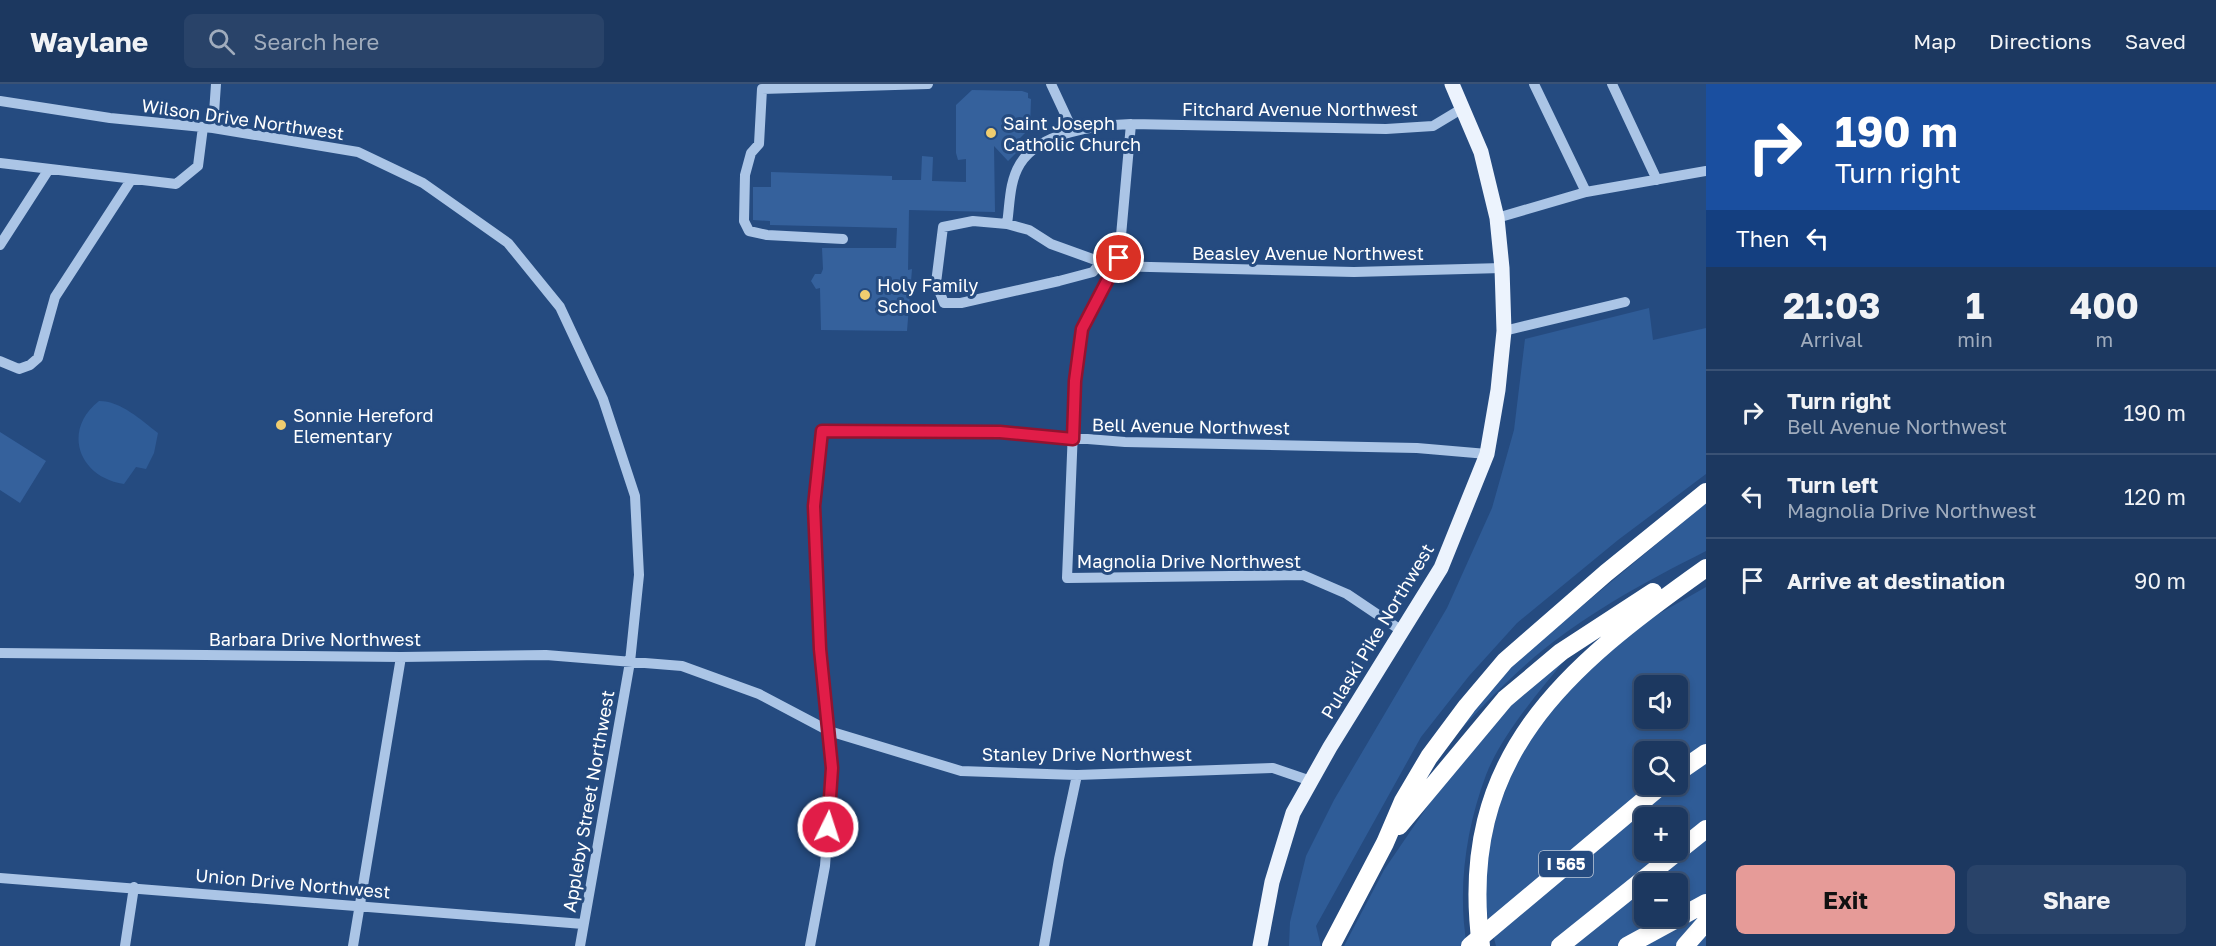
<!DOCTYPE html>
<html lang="en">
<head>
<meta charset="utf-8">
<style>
	:root { --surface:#1c3860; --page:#294369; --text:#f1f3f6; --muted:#a0acbd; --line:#3a5275; --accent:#e69b98 }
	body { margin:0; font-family:"Golos Text",sans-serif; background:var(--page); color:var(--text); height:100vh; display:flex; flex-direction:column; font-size:22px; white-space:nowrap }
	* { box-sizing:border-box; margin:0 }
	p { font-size:20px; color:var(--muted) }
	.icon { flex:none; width:33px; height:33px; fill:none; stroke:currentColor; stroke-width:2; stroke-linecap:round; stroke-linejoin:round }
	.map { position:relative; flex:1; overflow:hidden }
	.panel { display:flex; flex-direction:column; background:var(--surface); width:510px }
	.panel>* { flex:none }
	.hud { background:#1a4fa0; color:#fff; overflow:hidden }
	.buttons { position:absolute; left:1634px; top:591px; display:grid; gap:12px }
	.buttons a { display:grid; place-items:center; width:54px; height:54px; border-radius:9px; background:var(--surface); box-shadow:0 3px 9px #0003,0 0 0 2px var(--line); font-size:30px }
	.pin { position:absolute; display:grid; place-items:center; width:51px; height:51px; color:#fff; margin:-26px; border:3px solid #fff; border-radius:50%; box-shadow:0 2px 6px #0007 }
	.me { position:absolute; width:66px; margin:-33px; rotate:4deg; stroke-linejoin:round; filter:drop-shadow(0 0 4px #0008) }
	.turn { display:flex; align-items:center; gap:21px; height:126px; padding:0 30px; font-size:27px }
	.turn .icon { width:78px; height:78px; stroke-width:2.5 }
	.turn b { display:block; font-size:42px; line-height:51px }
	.then { display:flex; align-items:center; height:57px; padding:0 30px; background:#0003; gap:12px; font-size:22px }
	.eta { display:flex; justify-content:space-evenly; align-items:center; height:102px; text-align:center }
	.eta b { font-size:36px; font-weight:700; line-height:42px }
	.action { display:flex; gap:12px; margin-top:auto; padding:12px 30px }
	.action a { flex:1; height:69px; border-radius:9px; background:var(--accent); color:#111; font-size:24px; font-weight:700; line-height:69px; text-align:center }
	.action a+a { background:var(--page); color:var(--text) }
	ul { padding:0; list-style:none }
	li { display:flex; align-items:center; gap:18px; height:84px; padding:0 30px; border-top:2px solid var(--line) }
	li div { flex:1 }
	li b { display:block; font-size:22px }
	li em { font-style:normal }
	header { display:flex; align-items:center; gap:36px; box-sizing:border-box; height:84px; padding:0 30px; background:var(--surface); border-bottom:2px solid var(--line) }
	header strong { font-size:28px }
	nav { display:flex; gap:33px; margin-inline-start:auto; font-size:21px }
	.search { width:420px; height:54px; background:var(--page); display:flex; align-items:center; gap:15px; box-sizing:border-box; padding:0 21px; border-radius:9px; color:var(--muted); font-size:22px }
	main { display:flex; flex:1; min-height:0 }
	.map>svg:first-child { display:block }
	.green { fill:#2f5c97; fill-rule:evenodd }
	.building { fill:#35619c }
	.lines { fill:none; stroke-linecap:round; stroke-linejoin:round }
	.minor { stroke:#abc5e6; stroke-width:10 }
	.major { stroke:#ecf3fd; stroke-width:15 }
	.highway { stroke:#fff; stroke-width:18 }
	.highway-bridge { stroke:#fff; stroke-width:18 }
	.route-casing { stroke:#92132f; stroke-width:15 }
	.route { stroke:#e11d48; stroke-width:10 }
	.poi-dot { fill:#f0cd6f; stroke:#254b80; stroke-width:2 }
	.labels { text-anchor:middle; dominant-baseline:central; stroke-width:6; stroke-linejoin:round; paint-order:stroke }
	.shield { fill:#254b80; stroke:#bec9d9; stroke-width:1.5 }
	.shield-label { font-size:16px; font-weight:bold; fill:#fff }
	.street-label { font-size:18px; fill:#fff; stroke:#254b80 }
	.poi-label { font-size:18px; fill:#fff; stroke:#254b80; text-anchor:start }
</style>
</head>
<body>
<header>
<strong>Waylane</strong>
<div class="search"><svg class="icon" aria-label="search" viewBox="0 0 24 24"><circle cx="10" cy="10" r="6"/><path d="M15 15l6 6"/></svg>Search here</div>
<nav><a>Map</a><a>Directions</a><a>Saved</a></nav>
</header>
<main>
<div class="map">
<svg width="1706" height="862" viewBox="0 0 1706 862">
	<rect width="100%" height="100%" fill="#254b80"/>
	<path class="green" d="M1649,224L1653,256L1706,244V390L1618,456L1517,539L1469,592L1421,653L1316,842L1321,862H1289L1290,838L1306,772L1334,716L1447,524L1492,424L1514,346L1525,255Z
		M99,317C121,317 141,336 158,349L154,369L146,385L136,383L124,400C78,393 62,346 99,317Z
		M1706,419V467C1641,500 1576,535 1522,584C1495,608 1470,636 1445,662L1517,576Z
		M1706,503V862H1496L1484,817L1486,778L1498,725L1516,680L1537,641L1604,568L1655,532ZM1644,602H1677V634H1644ZM1644,668H1677V700H1644ZM1644,734H1677V766H1644ZM1644,800H1677V832H1644Z
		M1564,577C1537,610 1501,652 1486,691C1466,744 1457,806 1467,862H1344L1384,786L1487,635Z"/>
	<path class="building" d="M972,6L1022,7L1028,9V14L1031,15L1030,44L1019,55L1025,60L1008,77L994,62L995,128L909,126L908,186L912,185L907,247L821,246L820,204L816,205L811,197L815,190H821L823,185L822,164H896L897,144L770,141V137L753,136V103H771V88L892,92V96H921L922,72L933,73L932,97L966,98V75L958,76L956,69V21Z
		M0,348L46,377L20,419L0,406Z"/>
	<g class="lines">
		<path class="minor" d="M1051,0L1073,47
			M1534,0L1586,108
			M1612,0L1657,96
			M0,17L110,34L213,44L358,68L423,99L508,159L560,223L603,315L635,412L639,491L630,578L580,862
			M1131,40L1119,174L1082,245L1075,297L1067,494L1303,491L1347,510L1402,547
			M213,44L216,0
			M0,79L176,100L198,82L203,43
			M1497,134L1586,108L1706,87
			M973,137L1007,140L1029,146L1051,160L1101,178L1093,188L1059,197L961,219H944L936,199L943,143Z
			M1007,140C1010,120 1009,98 1020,80C1039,48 1097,41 1131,40L1386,45L1433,42L1463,24
			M843,155L767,151L749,147L744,137L745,91L751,69L759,60L762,5L928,0
			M0,161L49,85
			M1110,182L1354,188L1502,184
			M1504,247L1625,218
			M0,277L19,285L30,281L38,274L55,213L131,96
			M0,569L401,573L546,571L682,582L759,610L829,647L961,687L1077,691L1273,684L1311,697
			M0,794L583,840
			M125,862L134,803
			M353,862L401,573
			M810,862L825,782L832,684L820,565L814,422L822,347L1000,348L1125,358L1417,364L1487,370
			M1044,862L1059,775L1077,691"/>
		<path class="major" d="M1260,862L1272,798L1293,729L1330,663L1441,484L1487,370L1498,306L1504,247L1502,184L1497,134L1481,68L1452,0"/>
		<path class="highway" d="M1677,689L1706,669
			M1399,742L1505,615L1561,568L1653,508
			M1331,862L1385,759L1403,717L1429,673L1467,622L1505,577L1606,489L1706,408
			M1481,862C1456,673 1566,583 1706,484
			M1560,862L1706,745
			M1627,862L1706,819
			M1685,862L1706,838"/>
		<path class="highway-bridge" d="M1470,862L1663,700"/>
	</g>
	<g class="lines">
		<defs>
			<path id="route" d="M828,743L832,684L820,565L814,422L822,347L1000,348L1073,355L1075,297L1082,245L1119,174"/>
		</defs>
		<use href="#route" class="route-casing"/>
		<use href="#route" class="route"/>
	</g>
	<g class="poi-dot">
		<circle cx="991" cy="49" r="6"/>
		<circle cx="865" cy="211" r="6"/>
		<circle cx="281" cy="341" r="6"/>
	</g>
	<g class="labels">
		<rect class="shield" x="1539" y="767" width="54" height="26" rx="4.5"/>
		<g class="shield-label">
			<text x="1566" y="780">I 565</text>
		</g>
		<g class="street-label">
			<text x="1300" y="25">Fitchard Avenue Northwest</text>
			<text transform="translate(243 35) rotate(8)">Wilson Drive Northwest</text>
			<text x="1308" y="169">Beasley Avenue Northwest</text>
			<text transform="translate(1191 342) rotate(1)">Bell Avenue Northwest</text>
			<text x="1189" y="477">Magnolia Drive Northwest</text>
			<text transform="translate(1377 547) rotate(-59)">Pulaski Pike Northwest</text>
			<text x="315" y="555">Barbara Drive Northwest</text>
			<text x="1087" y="670">Stanley Drive Northwest</text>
			<text transform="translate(588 717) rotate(-80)">Appleby Street Northwest</text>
			<text transform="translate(293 799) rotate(5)">Union Drive Northwest</text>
		</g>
		<g class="poi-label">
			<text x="1003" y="39">Saint Joseph<tspan x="1003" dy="21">Catholic Church</tspan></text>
			<text x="877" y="201">Holy Family<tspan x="877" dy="21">School</tspan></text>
			<text x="293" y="331">Sonnie Hereford<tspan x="293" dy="21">Elementary</tspan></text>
		</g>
	</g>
</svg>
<div class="buttons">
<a><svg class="icon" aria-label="sound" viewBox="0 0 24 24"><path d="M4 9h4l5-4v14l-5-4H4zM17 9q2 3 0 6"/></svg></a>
<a><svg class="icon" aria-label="search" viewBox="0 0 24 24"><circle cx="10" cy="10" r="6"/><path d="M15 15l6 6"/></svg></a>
<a>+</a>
<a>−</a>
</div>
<div class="pin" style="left:1119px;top:174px;background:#d93025"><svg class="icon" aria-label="arrive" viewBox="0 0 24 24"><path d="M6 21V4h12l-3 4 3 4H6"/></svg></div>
<svg class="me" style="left:828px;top:743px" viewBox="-20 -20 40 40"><circle r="17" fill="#e11d48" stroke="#fff" stroke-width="3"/><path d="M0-11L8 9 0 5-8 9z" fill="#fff"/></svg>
</div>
<section class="panel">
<div class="hud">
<div class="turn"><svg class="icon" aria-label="right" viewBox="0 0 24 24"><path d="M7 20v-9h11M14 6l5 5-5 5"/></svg><div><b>190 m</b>Turn right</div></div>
<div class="then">Then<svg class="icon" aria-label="left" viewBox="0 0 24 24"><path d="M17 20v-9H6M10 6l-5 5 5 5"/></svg></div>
</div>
<div class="eta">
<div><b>21:03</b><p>Arrival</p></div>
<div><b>1</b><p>min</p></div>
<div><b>400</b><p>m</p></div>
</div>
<ul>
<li><svg class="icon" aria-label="right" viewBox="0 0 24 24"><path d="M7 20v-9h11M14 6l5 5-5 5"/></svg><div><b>Turn right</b><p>Bell Avenue Northwest</p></div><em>190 m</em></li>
<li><svg class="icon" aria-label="left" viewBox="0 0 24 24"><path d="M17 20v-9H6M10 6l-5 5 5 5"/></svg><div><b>Turn left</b><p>Magnolia Drive Northwest</p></div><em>120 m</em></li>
<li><svg class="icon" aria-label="arrive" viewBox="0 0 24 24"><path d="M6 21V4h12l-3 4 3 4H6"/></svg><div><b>Arrive at destination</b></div><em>90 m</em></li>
</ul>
<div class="action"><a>Exit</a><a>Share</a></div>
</section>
</main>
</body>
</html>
